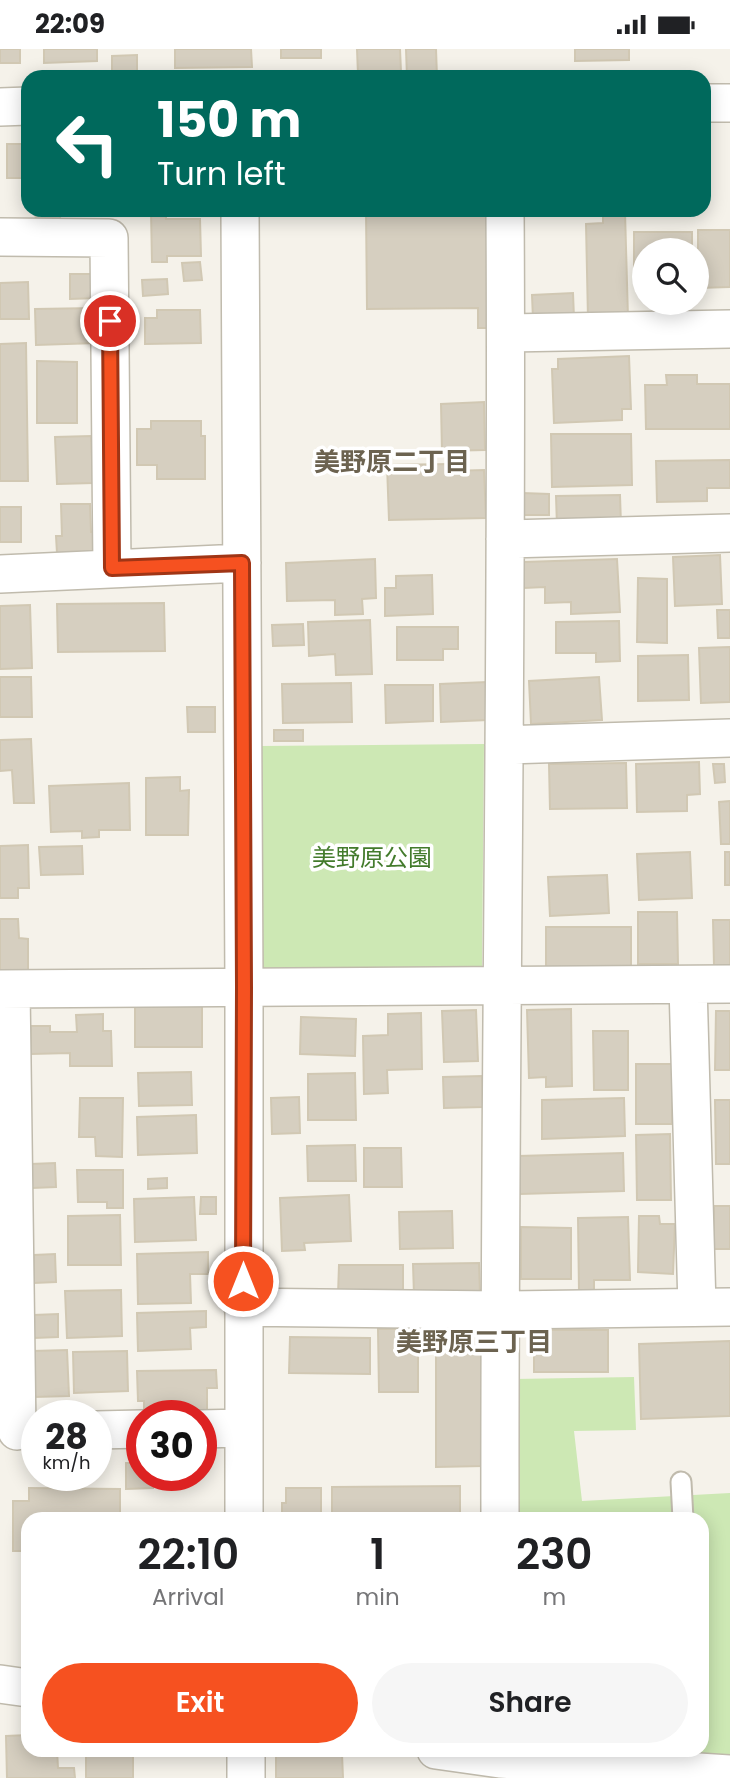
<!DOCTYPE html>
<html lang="en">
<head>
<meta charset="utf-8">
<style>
	:root { --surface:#fff; --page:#f6f6f6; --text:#202124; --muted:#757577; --accent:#f65120 }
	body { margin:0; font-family:Poppins,"Noto Sans JP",sans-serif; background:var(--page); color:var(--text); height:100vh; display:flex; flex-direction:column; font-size:26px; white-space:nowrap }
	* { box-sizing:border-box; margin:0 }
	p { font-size:23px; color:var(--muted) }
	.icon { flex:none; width:38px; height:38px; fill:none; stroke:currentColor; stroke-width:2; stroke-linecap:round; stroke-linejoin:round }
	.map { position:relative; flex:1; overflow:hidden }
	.sheet { position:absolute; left:21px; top:1463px; width:688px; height:245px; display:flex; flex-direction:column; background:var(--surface); border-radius:21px; box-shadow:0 4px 18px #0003 }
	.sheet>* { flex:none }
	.guide { position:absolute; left:21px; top:21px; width:690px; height:147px; border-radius:21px; box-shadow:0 4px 18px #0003; background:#00695c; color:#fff; overflow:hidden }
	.fabs { position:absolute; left:632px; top:189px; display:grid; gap:14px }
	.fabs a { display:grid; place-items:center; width:77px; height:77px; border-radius:50%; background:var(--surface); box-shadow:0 4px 18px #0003; font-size:35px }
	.speed { position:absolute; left:21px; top:1351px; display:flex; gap:14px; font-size:35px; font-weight:700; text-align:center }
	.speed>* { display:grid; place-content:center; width:91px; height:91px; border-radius:50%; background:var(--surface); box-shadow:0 4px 18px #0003; line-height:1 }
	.speed small { font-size:18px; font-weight:400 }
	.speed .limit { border:10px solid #d22; background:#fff; color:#111 }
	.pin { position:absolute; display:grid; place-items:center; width:60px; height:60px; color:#fff; margin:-30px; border:4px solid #fff; border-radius:50%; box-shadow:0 2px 7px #0007 }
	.me { position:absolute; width:77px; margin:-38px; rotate:0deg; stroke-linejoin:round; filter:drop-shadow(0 0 5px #0008) }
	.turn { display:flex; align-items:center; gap:24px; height:147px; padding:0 21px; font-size:32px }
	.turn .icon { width:91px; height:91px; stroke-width:2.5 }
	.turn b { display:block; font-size:49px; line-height:60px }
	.eta { display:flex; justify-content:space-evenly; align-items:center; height:119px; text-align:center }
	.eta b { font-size:42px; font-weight:600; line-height:49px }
	.button { display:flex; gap:14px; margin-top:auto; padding:14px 21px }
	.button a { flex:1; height:80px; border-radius:42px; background:var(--accent); color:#fff; font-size:28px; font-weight:600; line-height:80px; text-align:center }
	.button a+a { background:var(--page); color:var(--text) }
	.status { display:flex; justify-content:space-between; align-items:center; height:49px; padding:0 35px; background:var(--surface); direction:ltr }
	.status svg { height:19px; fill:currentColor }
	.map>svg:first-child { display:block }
	.green { fill:#cde8b4 }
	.building { fill:#d6cfc0; stroke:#d1c8b3; stroke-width:2 }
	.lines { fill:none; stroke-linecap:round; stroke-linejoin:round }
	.service-casing { stroke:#c0bbad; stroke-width:23 }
	.minor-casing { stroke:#c0bbad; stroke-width:40 }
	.service { stroke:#fff; stroke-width:19 }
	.minor { stroke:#fff; stroke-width:37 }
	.route-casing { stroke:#a03515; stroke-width:18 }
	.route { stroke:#f65120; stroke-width:12 }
	.labels { text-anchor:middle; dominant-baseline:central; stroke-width:7; stroke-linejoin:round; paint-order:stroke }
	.park-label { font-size:24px; fill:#437b2c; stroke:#fff }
	.neighbourhood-label { font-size:26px; font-weight:bold; fill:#6c6350; stroke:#fff }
</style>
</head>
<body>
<div class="status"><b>22:09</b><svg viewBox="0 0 49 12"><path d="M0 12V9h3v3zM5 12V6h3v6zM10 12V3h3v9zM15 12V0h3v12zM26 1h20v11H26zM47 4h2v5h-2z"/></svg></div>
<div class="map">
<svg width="730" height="1729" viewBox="0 0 730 1729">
	<rect width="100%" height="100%" fill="#f5f2ea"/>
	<path class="green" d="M484,695L482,919H263L261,697Z
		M634,1328L636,1381L574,1382L582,1452L730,1444V1707L615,1701H702V1470H516L514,1330Z"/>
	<path class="building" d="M0,0H20V14H0Z
		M44,0H97V12L44,14Z
		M175,0H251L252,18L175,19Z
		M281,0H321V9H281Z
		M357,0H400L401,23L358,25Z
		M406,0H436L437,28H407Z
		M575,0H629V11L575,12Z
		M137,6V26L112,27V7Z
		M7,95H28V129H7Z
		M35,161H60V170L36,171Z
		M366,161H488L489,279H478V259L367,260Z
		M151,162H166V170H200L201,207H167V213H152Z
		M603,163H625L628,269L588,270L586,175L603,174Z
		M698,181H730V238L698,239Z
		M634,183H692V201H644L643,229L644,220H634Z
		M200,213L202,231L184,232L182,214Z
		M70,225H97L98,249L70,250Z
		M167,230L168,245L143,247L142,231Z
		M28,233L29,270H0V234Z
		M573,244L574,269L533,270L532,246Z
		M96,259L97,294L36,296L35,260Z
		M157,261H200L201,294L145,295V269H157Z
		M26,294L28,432H0V295Z
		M629,307L631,360H622V371L554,374L552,320H558V310Z
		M37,312L77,313V374H37Z
		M666,326H697V335H730V380H646L645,336H667Z
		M484,353L485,401L442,402L441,355Z
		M151,372H201V387H205V430H157V416H137V380H151Z
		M551,385H631L632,436L552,438Z
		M91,387L93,434L57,435L55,388Z
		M730,411V439H707V452L657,453L656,412Z
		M449,415V422L484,421L486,469L389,471L387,416Z
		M522,444L549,445V466H523Z
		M620,446L621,476L557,477L556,447Z
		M61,455H90L91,483H98L99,503L57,504L56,487H62Z
		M0,458H21V493H0Z
		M720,506L722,555L675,557L673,508Z
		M375,510L376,549L362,550L363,565L335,566V551L287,552L286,514Z
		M617,510L620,563L571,565V553L545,554V538L524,539V513Z
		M432,526L433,565L385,567V539H396V527Z
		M638,529L667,530V594L637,593Z
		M164,554L165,602L58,603L57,555Z
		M30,556L32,619L0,620V557Z
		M717,561H730V589H718Z
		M370,571L372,625L336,626L335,605L309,607L308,573Z
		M619,572L620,612L596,613V604H556V573Z
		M303,575L304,596L273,597L272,576Z
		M397,578H458V600H443V611H397Z
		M730,598V653L701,654L699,599Z
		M688,606L689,651L638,652V607Z
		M0,628H31L32,668H0Z
		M599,628L602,671L531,675L529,632Z
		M487,633L488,671L441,673L440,635Z
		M351,634L352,673L283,674L282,635Z
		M385,636H433V672L386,674Z
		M187,658H215V683H188Z
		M274,681H303V692H274Z
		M31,690L34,754H14L12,721L0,722V691Z
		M699,713L700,745L687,746V762L637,763L636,715Z
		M626,714L627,759L550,760L549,715Z
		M713,715H724L725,733L715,734Z
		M180,728V742L189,741L188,786H146V729Z
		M129,734L130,781H99V788L82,789V782L51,783L49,737Z
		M730,752V795H721L719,753Z
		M28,796L29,839H18V849H0V797Z
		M82,797L83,825L41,826L39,798Z
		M690,803L692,849L639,851L637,805Z
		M725,803H730V836H725Z
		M607,826L609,864L550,867L548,828Z
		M638,863H677L678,915H638Z
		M0,870H18L19,889L28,890V927H0Z
		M713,871H730V916H714Z
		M546,878H631V921L546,922Z
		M202,957V998H135V958Z
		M571,960L572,1037L546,1038V1028L529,1029L527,961Z
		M476,961L478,1012L444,1013L442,962Z
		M716,962H730V1021H715Z
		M421,964L422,1020L387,1021L388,1044L364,1045L363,987L388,986V965Z
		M103,965V982H111L112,1017H70V1004L31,1005V977H50V983H77L76,966Z
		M301,968L356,970L355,1007L300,1005Z
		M593,982H628V1041H594Z
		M636,1015H672V1075H636Z
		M191,1023L192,1056L139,1057L138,1024Z
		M355,1024L356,1071H308V1025Z
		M482,1027L483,1058L444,1059L443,1028Z
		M299,1048L300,1084L272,1085L271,1049Z
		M80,1049H123L122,1108L96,1107L95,1088H79Z
		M624,1049L625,1087L542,1090V1051Z
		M715,1051H730V1115H716Z
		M196,1066L197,1104L138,1106L137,1068Z
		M670,1085L671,1151H637L636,1086Z
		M355,1096L356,1132H308L307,1097Z
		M364,1099H401L402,1138H364Z
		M623,1104L624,1142L520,1145L519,1107Z
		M55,1114L56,1138L32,1139L31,1115Z
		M77,1121H123V1159H107V1153H78Z
		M167,1129V1139L148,1140V1130Z
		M349,1146L351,1192L304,1194L305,1201L282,1202L280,1149Z
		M194,1148L196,1191L135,1193L134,1150Z
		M201,1148H216V1165H200Z
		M714,1157H730V1200H714Z
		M452,1162L453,1199L400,1200L399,1163Z
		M120,1166L121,1216H68V1167Z
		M639,1167H659L660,1175H675L673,1225L638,1223Z
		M628,1168L630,1231H594V1242H579L578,1169Z
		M521,1178L571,1179V1230H521Z
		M208,1203V1225H190L191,1254L138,1255L137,1205Z
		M55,1205L56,1233L34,1234V1206Z
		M479,1214L480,1245L414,1246L413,1215Z
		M339,1216H403V1246H338Z
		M121,1241L122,1287L67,1289L65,1242Z
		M206,1262V1278L190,1279L191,1300L138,1302L137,1264Z
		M58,1265V1288L34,1289V1266Z
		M378,1280H405V1289H418V1343H379Z
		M534,1281H608V1323H534Z
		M290,1288L370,1289V1325L289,1324Z
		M436,1291H465L464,1300H481L483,1417L436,1418Z
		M730,1292V1367L641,1370L639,1295Z
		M67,1301L69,1347L34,1348L33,1302Z
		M127,1302L128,1342L74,1344L73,1303Z
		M216,1321L217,1339H207V1369L201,1367H144V1352H138L137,1322Z
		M126,1414H142V1426H153V1439L126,1440Z
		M460,1437V1470H332V1438Z
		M29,1439L120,1440V1470H28V1502H13V1452H29Z
		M286,1439H321V1470H282V1454H286Z
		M28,1686V1701H57L58,1719H74L75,1729H7L6,1687Z
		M86,1701H133V1729H86Z
		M276,1701H328V1705H342L343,1729H276Z"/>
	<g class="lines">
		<defs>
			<path id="service" d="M681,1433L683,1470"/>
			<path id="minor" d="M704,54H730
				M0,58L28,57
				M240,161L244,938V1470
				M0,188L109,189L112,519
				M506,284L730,280
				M505,490L730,484
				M0,525L242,514
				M504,696L730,689
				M688,936L697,1258
				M0,940L730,935
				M11,940L17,1382
				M243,1258L499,1261L730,1258
				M201,1380L243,1379
				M96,1381L142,1380
				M500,1470C499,1034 508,597 505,161
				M0,1635L28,1639
				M246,1701V1729
				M436,1701L500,1710L730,1725"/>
		</defs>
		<use href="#service" class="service-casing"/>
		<use href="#minor" class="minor-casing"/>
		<use href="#service" class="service"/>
		<use href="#minor" class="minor"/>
	</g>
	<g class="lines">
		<defs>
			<path id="route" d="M110,272L112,519L242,514L244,938L243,1232"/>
		</defs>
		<use href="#route" class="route-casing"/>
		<use href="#route" class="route"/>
	</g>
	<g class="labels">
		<g class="park-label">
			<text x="372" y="808">美野原公園</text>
		</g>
		<g class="neighbourhood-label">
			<text x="392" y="413">美野原二丁目</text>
			<text x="474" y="1293">美野原三丁目</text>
		</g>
	</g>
</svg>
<div class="fabs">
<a><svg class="icon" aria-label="search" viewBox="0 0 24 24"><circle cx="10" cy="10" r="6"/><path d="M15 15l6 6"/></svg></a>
</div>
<div class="speed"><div>28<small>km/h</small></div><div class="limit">30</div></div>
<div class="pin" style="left:110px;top:272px;background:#d93025"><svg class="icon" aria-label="arrive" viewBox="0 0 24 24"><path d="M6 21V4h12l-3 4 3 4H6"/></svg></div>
<svg class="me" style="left:243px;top:1232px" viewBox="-20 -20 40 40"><circle r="17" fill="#f65120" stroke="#fff" stroke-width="3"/><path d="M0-11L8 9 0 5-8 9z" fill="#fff"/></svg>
<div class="guide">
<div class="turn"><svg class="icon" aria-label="left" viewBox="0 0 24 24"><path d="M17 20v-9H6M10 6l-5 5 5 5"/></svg><div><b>150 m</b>Turn left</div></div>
</div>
<section class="sheet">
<div class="eta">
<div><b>22:10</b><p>Arrival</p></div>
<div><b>1</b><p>min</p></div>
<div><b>230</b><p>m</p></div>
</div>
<div class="button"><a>Exit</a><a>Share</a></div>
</section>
</div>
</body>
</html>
